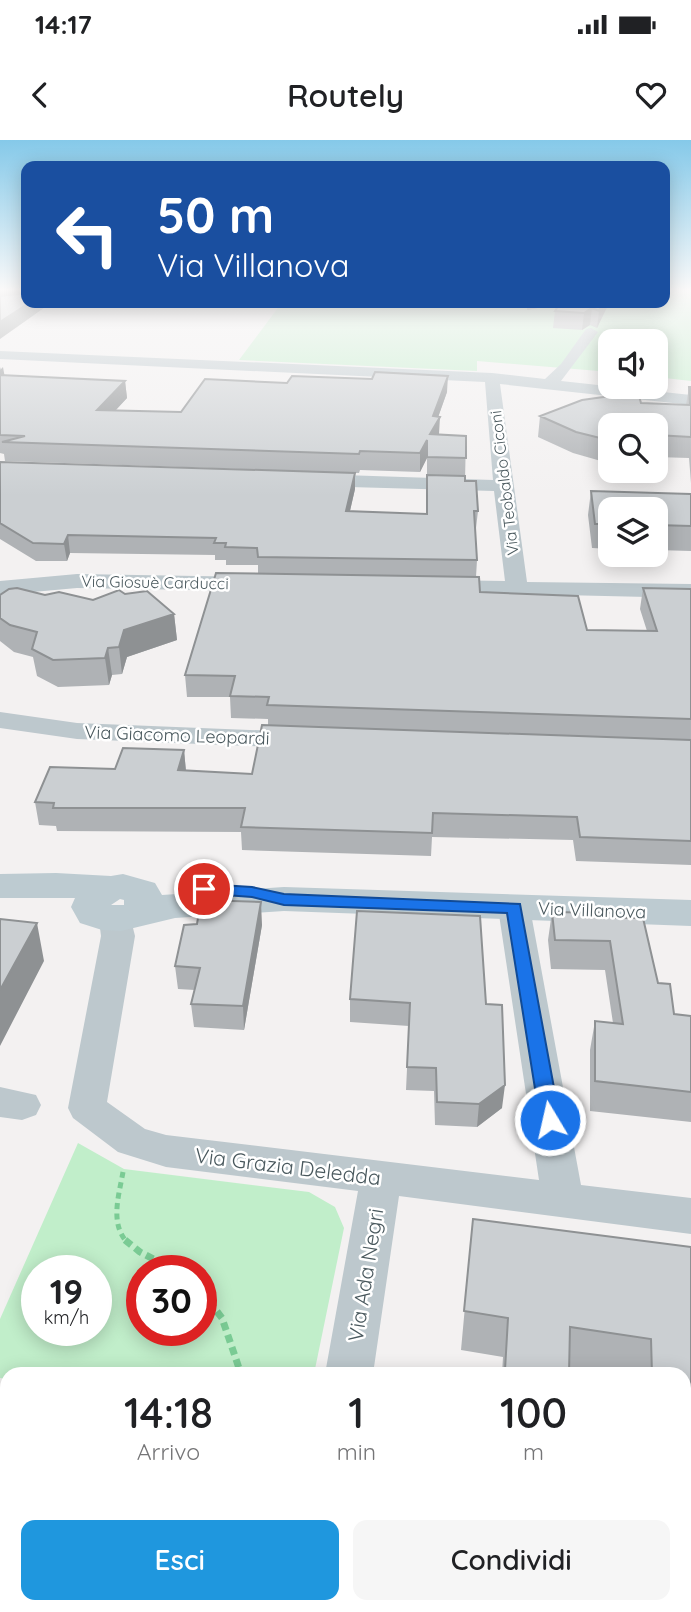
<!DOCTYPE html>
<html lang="it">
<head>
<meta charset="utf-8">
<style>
	:root { --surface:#fff; --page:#f6f6f6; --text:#202124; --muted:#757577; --accent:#1f97de }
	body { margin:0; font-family:Quicksand,sans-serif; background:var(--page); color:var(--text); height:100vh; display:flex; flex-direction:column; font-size:26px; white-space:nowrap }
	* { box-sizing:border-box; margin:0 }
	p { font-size:23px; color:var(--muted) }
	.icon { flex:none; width:38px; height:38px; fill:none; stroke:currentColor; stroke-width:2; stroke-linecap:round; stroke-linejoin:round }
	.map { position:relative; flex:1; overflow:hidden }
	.panel { position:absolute; left:0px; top:1227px; width:691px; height:247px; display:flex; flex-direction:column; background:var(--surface); border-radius:21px 21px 0 0; box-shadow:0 4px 18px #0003 }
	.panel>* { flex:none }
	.guide { position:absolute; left:21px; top:21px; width:649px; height:147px; border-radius:14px; box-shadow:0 4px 18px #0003; background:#1a4fa0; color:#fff; overflow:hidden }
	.controls { position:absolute; left:598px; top:189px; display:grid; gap:14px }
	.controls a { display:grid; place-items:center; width:70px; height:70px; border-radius:14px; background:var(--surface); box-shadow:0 4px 18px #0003; font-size:35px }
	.speed { position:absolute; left:21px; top:1115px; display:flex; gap:14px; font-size:35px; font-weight:700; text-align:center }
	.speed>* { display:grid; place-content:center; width:91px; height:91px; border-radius:50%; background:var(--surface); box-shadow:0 4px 18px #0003; line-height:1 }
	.speed small { font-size:18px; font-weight:400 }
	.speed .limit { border:10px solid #d22; background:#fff; color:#111 }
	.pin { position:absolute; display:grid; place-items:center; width:60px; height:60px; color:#fff; margin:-30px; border:4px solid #fff; border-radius:50%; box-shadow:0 2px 7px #0007 }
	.me { position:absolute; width:77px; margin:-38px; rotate:351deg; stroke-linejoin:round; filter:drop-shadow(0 0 5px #0008) }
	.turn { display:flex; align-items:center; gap:24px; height:147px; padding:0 21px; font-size:32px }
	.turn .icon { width:91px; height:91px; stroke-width:2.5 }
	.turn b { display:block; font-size:49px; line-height:60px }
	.eta { display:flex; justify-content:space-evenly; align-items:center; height:119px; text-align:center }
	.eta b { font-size:42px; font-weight:600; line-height:49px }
	.cta { display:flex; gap:14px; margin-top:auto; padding:14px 21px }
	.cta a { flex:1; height:80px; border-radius:14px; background:var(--accent); color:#fff; font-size:28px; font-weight:600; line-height:80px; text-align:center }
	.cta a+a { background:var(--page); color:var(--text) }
	.status { display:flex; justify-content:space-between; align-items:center; height:49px; padding:0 35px; background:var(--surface); direction:ltr }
	.status svg { height:19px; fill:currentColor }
	header { display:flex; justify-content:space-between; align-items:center; height:91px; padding:0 21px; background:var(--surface); font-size:32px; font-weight:600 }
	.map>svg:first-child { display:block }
	.green { fill:#c1eeca; fill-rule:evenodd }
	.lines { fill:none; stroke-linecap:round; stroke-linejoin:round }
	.path-far1 { stroke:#7acb94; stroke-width:5; stroke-dasharray:6 4.5; stroke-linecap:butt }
	.path { stroke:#7acb94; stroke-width:7; stroke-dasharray:8 5; stroke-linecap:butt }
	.street { fill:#bdc8cd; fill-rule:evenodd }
	.secondary { fill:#bdcbd1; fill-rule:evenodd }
	.wall { fill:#afb2b5 }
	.shaded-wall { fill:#8e9193 }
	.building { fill:#cbcfd2; stroke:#8e9193; stroke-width:2 }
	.route { fill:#1a73e8; stroke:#114b97; stroke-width:2 }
	.labels { text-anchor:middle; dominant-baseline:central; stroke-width:5; stroke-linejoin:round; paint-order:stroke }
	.far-street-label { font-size:16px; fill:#49585d; stroke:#fff }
	.street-label { font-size:18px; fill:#49585d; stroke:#fff }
	.near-street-label { font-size:21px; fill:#49585d; stroke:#fff }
</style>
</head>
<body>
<div class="status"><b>14:17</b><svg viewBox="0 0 49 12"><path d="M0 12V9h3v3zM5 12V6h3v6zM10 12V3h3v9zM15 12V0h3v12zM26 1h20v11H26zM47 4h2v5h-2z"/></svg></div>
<header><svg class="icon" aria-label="back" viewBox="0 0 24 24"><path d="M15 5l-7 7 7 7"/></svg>Routely<svg class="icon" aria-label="heart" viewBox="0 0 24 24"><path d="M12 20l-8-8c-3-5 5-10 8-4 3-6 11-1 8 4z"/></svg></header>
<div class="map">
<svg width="691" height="1472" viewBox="0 0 691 1472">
	<rect width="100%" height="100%" fill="#f3f1f1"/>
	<path class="green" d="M665,150H691V241L656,237V201H611V232L477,221V231L239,220L280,165L241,163H665Z
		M78,1003L124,1029L309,1052L335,1067L344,1088L314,1234H7V1239L0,1238V1179ZM96,1130V1190H37V1130ZM201,1130V1190H142V1130Z
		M109,1467V1466L442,1467L441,1472H107Z"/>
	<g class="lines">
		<path class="path-far1" d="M123,1032C119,1055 110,1082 126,1101"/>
		<path class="path" d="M125,1100L140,1112L175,1130
			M201,1151L222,1178L241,1234
			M210,1472L211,1466"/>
		<path class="street" d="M591,188L598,192L561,241L691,255V265L500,244L527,442L691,444V458L429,452L426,447L429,442L437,440L505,441L494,351L313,346L304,340L313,334L493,340L485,242L0,219V211L492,233L545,239L561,224L586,189Z
			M77,434L256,437L264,439L267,444L264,449L256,451L77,448L0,455V441Z
			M0,572L77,583L302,592L312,594L316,600L312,606L302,608L77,599L0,588Z
			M514,758L525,761L530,768L581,1045L691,1058V1094L399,1056L373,1234H325L358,1051L166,1027L118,1012L73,978L68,968L101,796L99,780L103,773L115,769L127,773L131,780L135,796L107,962L145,989L166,995L539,1040L498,768L503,761Z
			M0,947L36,955L41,965L36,975L22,980L0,977Z
			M684,1378L691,1379V1431L684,1430Z"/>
		<path class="secondary" d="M56,733L111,736L123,734L155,743L162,755L284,747L691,760V786L284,771L175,778L121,791L102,790L80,783L71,767L75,758H0V734ZM120,759L124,760V765H111Z"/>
	</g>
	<path class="wall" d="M528,163H609L597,188L590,185L582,190L553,188L555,171L560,164L527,170Z
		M0,227L4,235L125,241L127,258L115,271L181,272L447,252L438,277L439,295L466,296L465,341L478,371L476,388H475L477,420L476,437L480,452L587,490L647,491L640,469L643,448L691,449V725L576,721L573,700L432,697L431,716L242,710L241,692L57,691L56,686L39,685L35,662L115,629L184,610L186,631L252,634L268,586V579L231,578L230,557H187L185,535L258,433V425H226V420H215V415L70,413L67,421H36L0,399V322L355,349L350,371L427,374V335H437H427V318L420,332L360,330L359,333L5,321L4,314L0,313Z
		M689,247H691V343L689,318L656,317V285H611V315L601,321L573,313L538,297L540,276L686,265Z
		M591,351L691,354V411L656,410V369H611V409L592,408L588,375Z
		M125,454L174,474L177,500L127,517L122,534L112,535L109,545L58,547L37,536L33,517L14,512L0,501V455H45L93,460Z
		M552,772L614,778L658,843L674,874L691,876V982L590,971V910L595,881L613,883L605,830L551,829L548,800Z
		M262,785L244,890L194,887L191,864L195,850L178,849L175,826Z
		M350,859L486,864L502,968L477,987L435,985L434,951L406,950L409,886L350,882Z
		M473,1079L691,1107V1294H684V1234H617L569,1227V1234H502L503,1217L461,1210Z"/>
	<path class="shaded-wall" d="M0,150H25L26,154L0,157Z
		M29,163H51L0,199V182Z
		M528,163H565L527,170Z
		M603,163H609L597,188L599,171Z
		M592,168L590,185L582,190L584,173Z
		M3,227L6,244L0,248V230Z
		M448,236L447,252L435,286L440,277L439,294H430L433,276Z
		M125,241L127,258L99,288L97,270Z
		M611,295V315L601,321L604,299Z
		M427,300V318L420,332V313Z
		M355,333V349L346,388V371Z
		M68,395L70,413L67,421L64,404Z
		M174,474L177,500L127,517L122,534L119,507L124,490Z
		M108,508L112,535L109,545L105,518Z
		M184,610L186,632L178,630Z
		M261,762L262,785L244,890L243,866Z
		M37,783L44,821L0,906V850Z
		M505,945L502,968L477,987L479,964Z
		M56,1466H75L73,1472H54Z"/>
	<path class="building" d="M26,153V163H29L0,182V156Z
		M560,163H603L599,171L592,168L584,173L555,171Z
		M375,232L448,236L433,276L440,277L430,294L466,296V318L427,317V300L420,313L360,311L359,314L2,302L25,296L0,295V235L125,241L97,270L181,272L205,239L287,243L292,236L372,239Z
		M689,247H691V297L656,295V285H611V295L604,299L576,292L540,276L582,260L618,255L639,256L641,263L690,265Z
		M0,322L355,333L346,371L427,374V335L465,336V341H476L478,371H474L477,420L258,417L257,408L225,407L226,403H214L216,398L68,395L64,404L33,403L0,383Z
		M591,351L691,354V386L656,385V369H611V384H595Z
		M216,433L479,437L480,452L578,456L587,490L657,491L643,448L691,449V579L267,565L269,557L230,556L235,536L185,535Z
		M17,448L45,455L59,452L93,460L119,450L125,454L147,451L174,474L124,490L119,507L108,508L105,518L53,520L32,509L37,492L10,485L0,478V455L9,449Z
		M262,585L691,600V701L580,697L577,677L433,673L432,693L241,687L245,668H53L54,663L35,662L50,627L115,629L123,608L184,610L178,630L252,634Z
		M201,760L261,762L243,866L191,864L200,828L175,826L184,785L197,784Z
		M357,771L480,776L486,864L502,865L505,945L479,964L437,962L436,928L407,927L410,863L350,859Z
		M552,772L611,773L614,778H643L658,843L670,844L674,874L691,876V952L595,941V881L623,884L610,801L555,800Z
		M0,779L37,783L0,850Z
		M473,1079L691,1107V1255L684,1254V1234H652L651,1199L570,1187L569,1234H538L505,1230L508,1178L464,1171Z
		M0,1259L7,1260V1466H56L54,1472H0Z"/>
	<linearGradient id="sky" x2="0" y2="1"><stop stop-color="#85c9e9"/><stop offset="0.42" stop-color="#faf9f9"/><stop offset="1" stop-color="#faf9f9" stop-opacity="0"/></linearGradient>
	<rect width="691" height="356" fill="url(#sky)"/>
	<path class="route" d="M204,744L252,747L284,754L520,764L560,980L557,986L550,988L543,986L540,980L507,773L284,765L252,757L198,753L195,749L198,746Z"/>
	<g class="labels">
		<g class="far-street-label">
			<text transform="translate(504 343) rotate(-97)">Via Teobaldo Ciconi</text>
			<text transform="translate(155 442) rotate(1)">Via Giosuè Carducci</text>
		</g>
		<g class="street-label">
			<text transform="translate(177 595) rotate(2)">Via Giacomo Leopardi</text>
			<text transform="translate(592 770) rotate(2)">Via Villanova</text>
		</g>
		<g class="near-street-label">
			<text transform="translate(288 1026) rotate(7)">Via Grazia Deledda</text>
			<text transform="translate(365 1135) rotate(-81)">Via Ada Negri</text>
		</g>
	</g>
</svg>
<div class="controls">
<a><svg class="icon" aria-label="sound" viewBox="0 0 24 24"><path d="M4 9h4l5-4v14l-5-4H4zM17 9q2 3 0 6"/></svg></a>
<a><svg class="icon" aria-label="search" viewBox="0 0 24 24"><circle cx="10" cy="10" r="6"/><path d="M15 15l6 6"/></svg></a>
<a><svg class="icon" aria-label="layers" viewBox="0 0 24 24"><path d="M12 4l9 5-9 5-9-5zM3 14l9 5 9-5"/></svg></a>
</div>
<div class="speed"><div>19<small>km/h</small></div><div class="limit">30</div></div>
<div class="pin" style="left:204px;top:749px;background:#d93025"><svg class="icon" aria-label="arrive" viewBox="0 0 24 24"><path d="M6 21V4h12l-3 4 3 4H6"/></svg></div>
<svg class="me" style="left:550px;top:980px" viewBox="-20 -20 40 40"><circle r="17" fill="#1a73e8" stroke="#fff" stroke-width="3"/><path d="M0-11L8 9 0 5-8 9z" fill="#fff"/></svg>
<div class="guide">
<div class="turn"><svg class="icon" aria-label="left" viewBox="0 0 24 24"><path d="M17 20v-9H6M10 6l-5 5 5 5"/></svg><div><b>50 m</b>Via Villanova</div></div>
</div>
<section class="panel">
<div class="eta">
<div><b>14:18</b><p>Arrivo</p></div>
<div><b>1</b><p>min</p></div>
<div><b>100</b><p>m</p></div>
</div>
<div class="cta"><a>Esci</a><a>Condividi</a></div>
</section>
</div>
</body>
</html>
